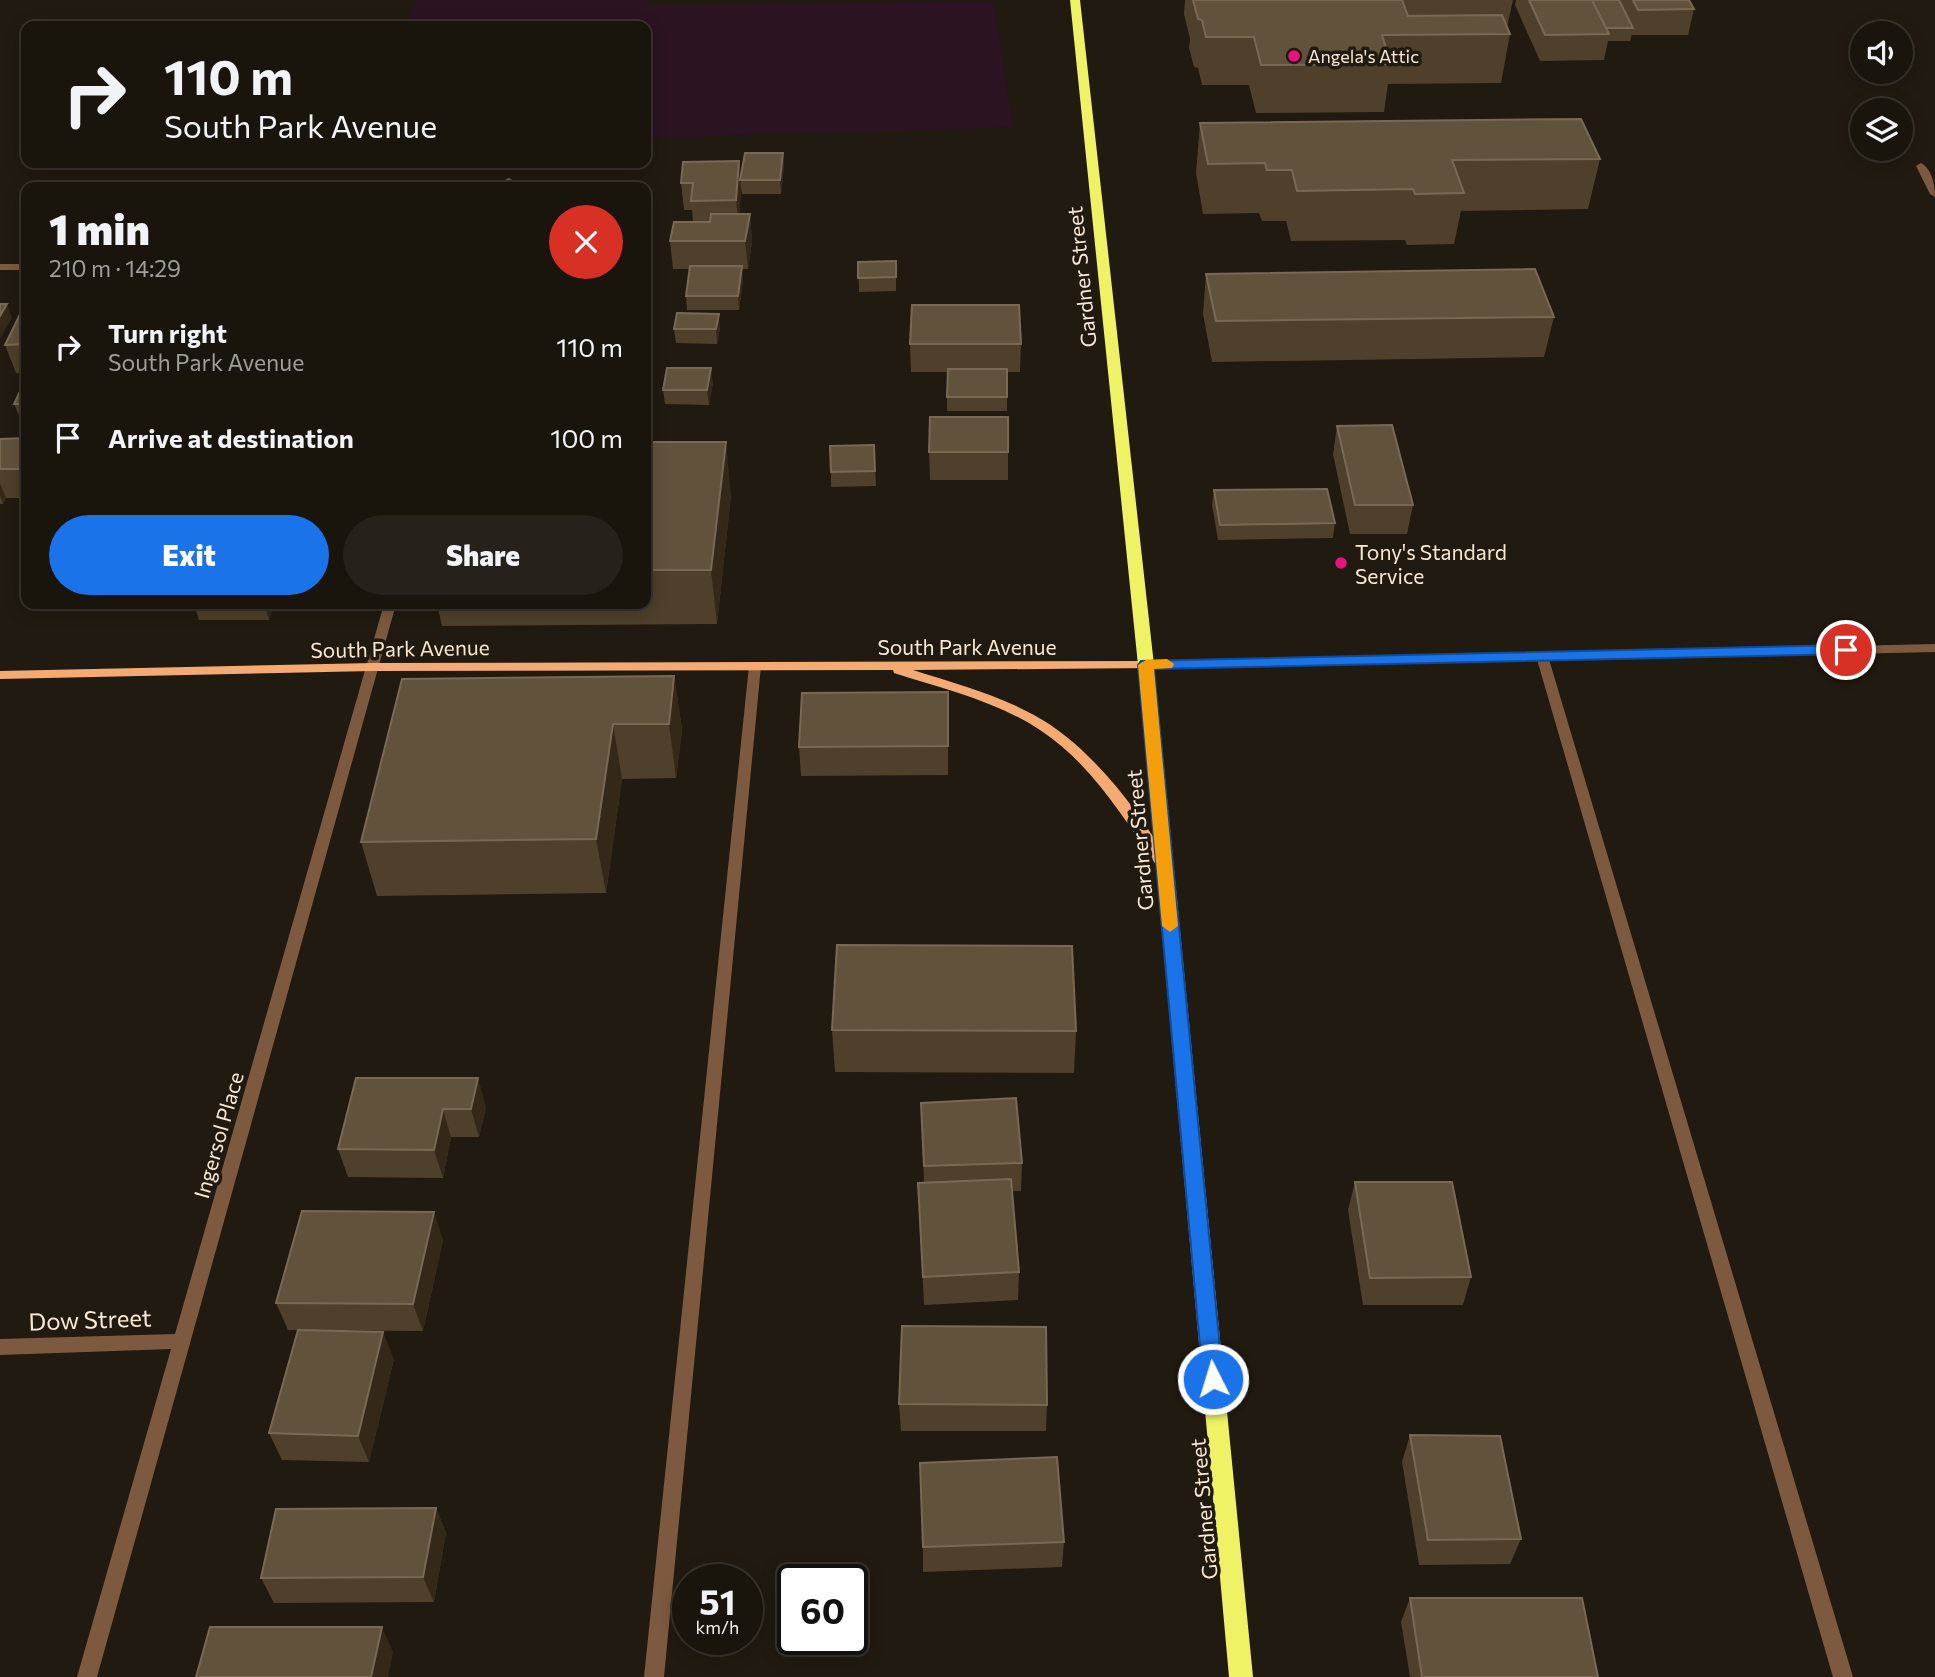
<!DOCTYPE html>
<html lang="en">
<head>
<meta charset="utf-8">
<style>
	:root { --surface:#19140c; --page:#26211a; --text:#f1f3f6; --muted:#9f9e9d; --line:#37332d; --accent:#1a73e8 }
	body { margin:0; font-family:Commissioner,sans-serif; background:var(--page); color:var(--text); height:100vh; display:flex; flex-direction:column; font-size:26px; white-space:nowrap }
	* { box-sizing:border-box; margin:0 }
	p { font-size:23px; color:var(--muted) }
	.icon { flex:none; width:38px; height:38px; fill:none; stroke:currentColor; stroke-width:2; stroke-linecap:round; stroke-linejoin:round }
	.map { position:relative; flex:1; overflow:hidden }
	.details { position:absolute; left:21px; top:182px; width:630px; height:427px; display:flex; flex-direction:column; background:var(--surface); border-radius:14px; box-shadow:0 4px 18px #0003,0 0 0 2px var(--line) }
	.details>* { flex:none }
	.top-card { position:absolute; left:21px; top:21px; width:630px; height:147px; border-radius:14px; box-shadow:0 4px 18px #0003,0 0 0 2px var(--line); background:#19140c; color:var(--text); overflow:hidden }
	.buttons { position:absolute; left:1850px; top:21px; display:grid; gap:14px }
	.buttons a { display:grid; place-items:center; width:63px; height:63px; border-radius:50%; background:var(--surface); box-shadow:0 4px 18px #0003,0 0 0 2px var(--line); font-size:35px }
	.speed { position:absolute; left:672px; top:1564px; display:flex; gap:14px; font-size:35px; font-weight:700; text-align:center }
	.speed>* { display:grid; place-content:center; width:91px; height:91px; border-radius:50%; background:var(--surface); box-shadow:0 4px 18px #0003,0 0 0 2px var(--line); line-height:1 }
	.speed small { font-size:18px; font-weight:400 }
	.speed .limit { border:4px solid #111; border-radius:10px; background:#fff; color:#111 }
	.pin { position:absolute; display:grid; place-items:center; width:60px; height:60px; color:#fff; margin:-30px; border:4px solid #fff; border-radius:50%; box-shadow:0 2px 7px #0007 }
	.me { position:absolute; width:77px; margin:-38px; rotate:355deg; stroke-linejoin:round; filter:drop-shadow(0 0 5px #0008) }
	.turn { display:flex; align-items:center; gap:24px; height:147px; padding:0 28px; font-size:32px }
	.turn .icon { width:91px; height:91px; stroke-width:2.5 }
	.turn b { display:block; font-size:49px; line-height:60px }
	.round { display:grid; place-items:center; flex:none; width:74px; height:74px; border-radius:37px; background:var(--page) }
	.head { display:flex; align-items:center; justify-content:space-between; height:119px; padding:0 28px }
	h1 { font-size:42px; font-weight:800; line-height:52px }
	.primary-button { display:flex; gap:14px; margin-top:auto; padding:14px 28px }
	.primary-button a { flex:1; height:80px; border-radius:42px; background:var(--accent); color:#fff; font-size:28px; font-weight:800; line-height:80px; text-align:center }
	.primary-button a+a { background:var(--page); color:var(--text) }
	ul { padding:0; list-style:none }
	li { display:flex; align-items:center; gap:21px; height:91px; padding:0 28px }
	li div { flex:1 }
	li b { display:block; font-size:26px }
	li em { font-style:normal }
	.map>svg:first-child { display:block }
	.green { fill:#2b1322 }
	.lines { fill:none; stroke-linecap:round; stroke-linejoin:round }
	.lane { fill:#7d5a3f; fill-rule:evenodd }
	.street { fill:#7d5a3f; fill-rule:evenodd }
	.secondary { fill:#f3aa73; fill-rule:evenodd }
	.primary { fill:#eef264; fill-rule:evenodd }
	.wall { fill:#4e402a }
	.shaded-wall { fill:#342918 }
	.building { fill:#61523c; stroke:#796954; stroke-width:2 }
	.route { fill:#1a73e8; stroke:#114b97; stroke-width:2 }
	.slow { fill:#f59e0b }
	.poi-dot { fill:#e7147d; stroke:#211a10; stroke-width:2.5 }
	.labels { text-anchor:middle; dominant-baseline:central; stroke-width:7; stroke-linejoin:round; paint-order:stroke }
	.far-poi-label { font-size:18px; fill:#fbe8d4; stroke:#211a10; text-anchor:start }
	.street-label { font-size:21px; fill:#fbe8d4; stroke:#211a10 }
	.poi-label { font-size:21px; fill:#fbe8d4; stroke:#211a10; text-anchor:start }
	.near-street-label { font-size:24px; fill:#fbe8d4; stroke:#211a10 }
</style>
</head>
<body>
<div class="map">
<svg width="1935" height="1677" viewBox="0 0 1935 1677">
	<rect width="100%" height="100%" fill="#211a10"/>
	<path class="green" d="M417,0H647L650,6L993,1L1013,127L646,138V26H407Z"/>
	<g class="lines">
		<path class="lane" d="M1921,163C1932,169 1935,185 1935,197L1930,194L1916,166Z
			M1542,652L1548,656L1853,1677H1833L1536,656Z
			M755,662L761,666L664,1677H644L749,666Z"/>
		<path class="street" d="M509,178L514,181L512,187H502L506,179Z
			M0,264H26V270H0Z
			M384,604H396L97,1677H77L171,1349L0,1355V1339L175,1334Z
			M1935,644V652L1146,669L1140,665L1146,661Z"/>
		<path class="secondary" d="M1146,661L1151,662L1152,665L1151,668L913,670C954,683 996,694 1034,715C1090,745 1139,811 1171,865L1164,870L1159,869C1124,819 1092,764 1040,730C996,701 944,689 894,673L893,670L373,671L0,679V671L373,663Z"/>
		<path class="primary" d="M1070,0H1080L1154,665L1253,1677H1229L1138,665Z"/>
	</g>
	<path class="wall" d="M1185,0H1513L1507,27L1510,34L1501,83L1388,84L1384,112L1256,113L1249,85H1202L1198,68L1194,67L1189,48L1190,39L1184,14Z
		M1516,0H1689L1694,9L1688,35H1632V34L1630,41H1608L1604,60L1540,61L1515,5Z
		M1200,123L1600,159L1588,209L1461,211L1454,244L1407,245L1405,240L1291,241L1286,221H1262L1259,213L1203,214L1196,173Z
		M739,161L741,188L739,214H750L752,241L748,269H742L743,280L739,310H687L686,296L690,269H673L670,241L693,222L692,210H684L681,183Z
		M784,166L781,194H742L740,180Z
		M896,261V291L859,292L858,262Z
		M1206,274L1554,317L1544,357L1212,362L1203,314Z
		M26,302V373H16L5,345Z
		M720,328L717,344L676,343L674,329Z
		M910,344H1021L1020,372H1007V411H947V372H911Z
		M26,379V418H20L14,404Z
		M713,382L709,405L665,404L663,390Z
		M1337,426L1413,505L1407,534H1350L1333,454Z
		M26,438V498H6L3,504H0V439Z
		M646,442L731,495L717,624L442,626L437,604H646Z
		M874,445L876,486L831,487V472Z
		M929,452H1008V480H930Z
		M1214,490L1335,523L1333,538L1218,540L1212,505Z
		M107,604H166V605L108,606Z
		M194,604H274L269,620H199Z
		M674,676L682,730L676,778L622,779L606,893L377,896L361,842Z
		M948,692V775L801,776L799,747Z
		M832,1030L1076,1031L1074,1073L835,1072Z
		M356,1078L486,1107L479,1137H451L443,1178L348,1177L338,1149Z
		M921,1103L1022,1163L1021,1191H1012L1019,1272L1018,1300L924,1305L918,1183H924Z
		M1355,1182L1471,1277L1463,1305H1363L1348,1210Z
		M443,1240L423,1331L288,1330L276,1303Z
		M394,1359L369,1462L282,1460L269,1433Z
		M899,1404L1047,1405L1046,1431H901Z
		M1410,1435L1521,1539L1510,1564L1419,1565L1402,1462Z
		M436,1508L446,1533L434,1602L274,1603L261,1578Z
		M1064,1542L1062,1567L923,1572V1547Z
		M1410,1598L1598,1677H1410L1401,1622Z"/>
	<path class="shaded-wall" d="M783,153L784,166L781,194L780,180Z
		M739,161L741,188L739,227L736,200Z
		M750,214L752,241L748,269L745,241Z
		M742,266L743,280L739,310L738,296Z
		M648,270L651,298L646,320L648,337L646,350V279Z
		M7,304L12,318L0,339V316Z
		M719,314L720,328L717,344L716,329Z
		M711,368L713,382L709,405L707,390Z
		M726,442L731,495L717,624L711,570Z
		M0,483L6,498L3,504L0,496Z
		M264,604H274L269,620Z
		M674,676L682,730L676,778L669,724Z
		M613,724L622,779L606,893L596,839Z
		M478,1078L486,1107L479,1137L471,1109Z
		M443,1109L451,1137L443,1178L434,1150Z
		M434,1212L443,1240L423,1331L413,1304Z
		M383,1332L394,1359L369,1462L358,1436Z
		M436,1508L446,1533L434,1602L423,1577Z
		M382,1627L393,1652L388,1677H371Z"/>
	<path class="building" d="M1193,0H1402L1408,16L1502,15L1510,34L1382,35L1391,64L1261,65L1254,37H1206L1202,20L1198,19Z
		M1529,0H1592L1609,34L1545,35Z
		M1592,0H1619L1633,28H1606Z
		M1633,0H1689L1694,9L1638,10Z
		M1581,119L1600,159L1452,160L1464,193L1415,194L1413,189L1297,191L1292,170H1267L1265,163L1208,164L1200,123Z
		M745,153H783L780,180H740Z
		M739,161L736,200L691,201L693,183H681L683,162Z
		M711,214H750L745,241H670L674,222H710Z
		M896,261V277L858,278V262Z
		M690,266H742L738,296H686Z
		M1535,269L1554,317L1216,321L1206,274Z
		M26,302V344L5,345Z
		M0,304H7L0,316Z
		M912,305H1019L1021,344H910Z
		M677,313L719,314L716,329H674Z
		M667,368H711L707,390H663Z
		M948,369H1007V397H947Z
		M26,379V404H14Z
		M930,417H1008V452H929Z
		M1392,425L1413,505H1355L1337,426Z
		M26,438V469H0V439Z
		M646,442H726L711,570H646Z
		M874,445L875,471L831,472L830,446Z
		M1327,489L1335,523L1220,525L1214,490Z
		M674,676L669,724H613L596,839L361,842L402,679Z
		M948,692V746L799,747L802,693Z
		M837,945L1072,946L1076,1031L832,1030Z
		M356,1078H478L471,1109H443L434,1150L338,1149Z
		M1016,1098L1022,1163L924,1166L921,1103Z
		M1011,1179L1019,1272L923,1277L918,1183Z
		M1355,1182H1452L1471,1277L1370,1278Z
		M302,1211L434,1212L413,1304L276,1303Z
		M902,1326L1046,1327L1047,1405L899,1404Z
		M298,1330L383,1332L358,1436L269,1433Z
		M1410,1435L1500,1436L1521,1539L1428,1540Z
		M1057,1457L1064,1542L923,1547L920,1463Z
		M436,1508L423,1577L261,1578L276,1509Z
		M1410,1598H1582L1598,1677H1422Z
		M210,1627H382L371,1677H196Z"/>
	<path class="route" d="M1846,645L1851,647L1853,650L1851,654L1154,669L1223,1379L1220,1386L1213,1388L1206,1386L1203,1379L1138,665L1141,661Z"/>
	<path class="slow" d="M1167,659L1174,664L1172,668L1154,669L1178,926L1170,932L1162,926L1138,665L1146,660Z"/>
	<g class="poi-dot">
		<circle cx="1294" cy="56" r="7"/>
		<circle cx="1341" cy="563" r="7"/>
	</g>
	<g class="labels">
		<g class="far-poi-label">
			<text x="1308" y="56">Angela's Attic</text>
		</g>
		<g class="street-label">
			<text transform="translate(1081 277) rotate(-96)">Gardner Street</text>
			<text x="967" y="646">South Park Avenue</text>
			<text transform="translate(400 648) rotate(-1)">South Park Avenue</text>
			<text transform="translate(1139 840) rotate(-95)">Gardner Street</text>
			<text transform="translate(218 1135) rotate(-74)">Ingersol Place</text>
			<text transform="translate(1203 1509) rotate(-95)">Gardner Street</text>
		</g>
		<g class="poi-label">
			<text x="1355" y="551">Tony's Standard<tspan x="1355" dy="24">Service</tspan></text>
		</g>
		<g class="near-street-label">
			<text transform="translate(90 1319) rotate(-2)">Dow Street</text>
		</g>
	</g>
</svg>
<div class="buttons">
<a><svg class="icon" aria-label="sound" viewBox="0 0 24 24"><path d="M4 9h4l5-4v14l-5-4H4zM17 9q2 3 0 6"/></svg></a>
<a><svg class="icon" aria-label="layers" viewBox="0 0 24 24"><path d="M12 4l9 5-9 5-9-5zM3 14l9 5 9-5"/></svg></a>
</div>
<div class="speed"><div>51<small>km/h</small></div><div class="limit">60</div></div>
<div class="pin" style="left:1846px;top:650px;background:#d93025"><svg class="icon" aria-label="arrive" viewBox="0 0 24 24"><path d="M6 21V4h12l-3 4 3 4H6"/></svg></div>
<svg class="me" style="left:1213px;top:1379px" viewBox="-20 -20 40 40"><circle r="17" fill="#1a73e8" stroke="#fff" stroke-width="3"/><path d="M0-11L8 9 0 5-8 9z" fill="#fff"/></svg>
<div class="top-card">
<div class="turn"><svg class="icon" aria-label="right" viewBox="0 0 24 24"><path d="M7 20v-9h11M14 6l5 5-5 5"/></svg><div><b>110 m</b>South Park Avenue</div></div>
</div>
<section class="details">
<div class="head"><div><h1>1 min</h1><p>210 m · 14:29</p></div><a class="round" style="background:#d93025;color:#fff"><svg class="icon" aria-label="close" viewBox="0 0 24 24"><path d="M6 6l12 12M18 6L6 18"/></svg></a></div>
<ul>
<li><svg class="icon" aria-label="right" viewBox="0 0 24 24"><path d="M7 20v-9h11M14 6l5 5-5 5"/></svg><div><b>Turn right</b><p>South Park Avenue</p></div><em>110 m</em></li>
<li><svg class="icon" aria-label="arrive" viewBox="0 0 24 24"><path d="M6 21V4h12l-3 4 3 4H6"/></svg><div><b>Arrive at destination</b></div><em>100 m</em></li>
</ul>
<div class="primary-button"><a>Exit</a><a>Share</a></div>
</section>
</div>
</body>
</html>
